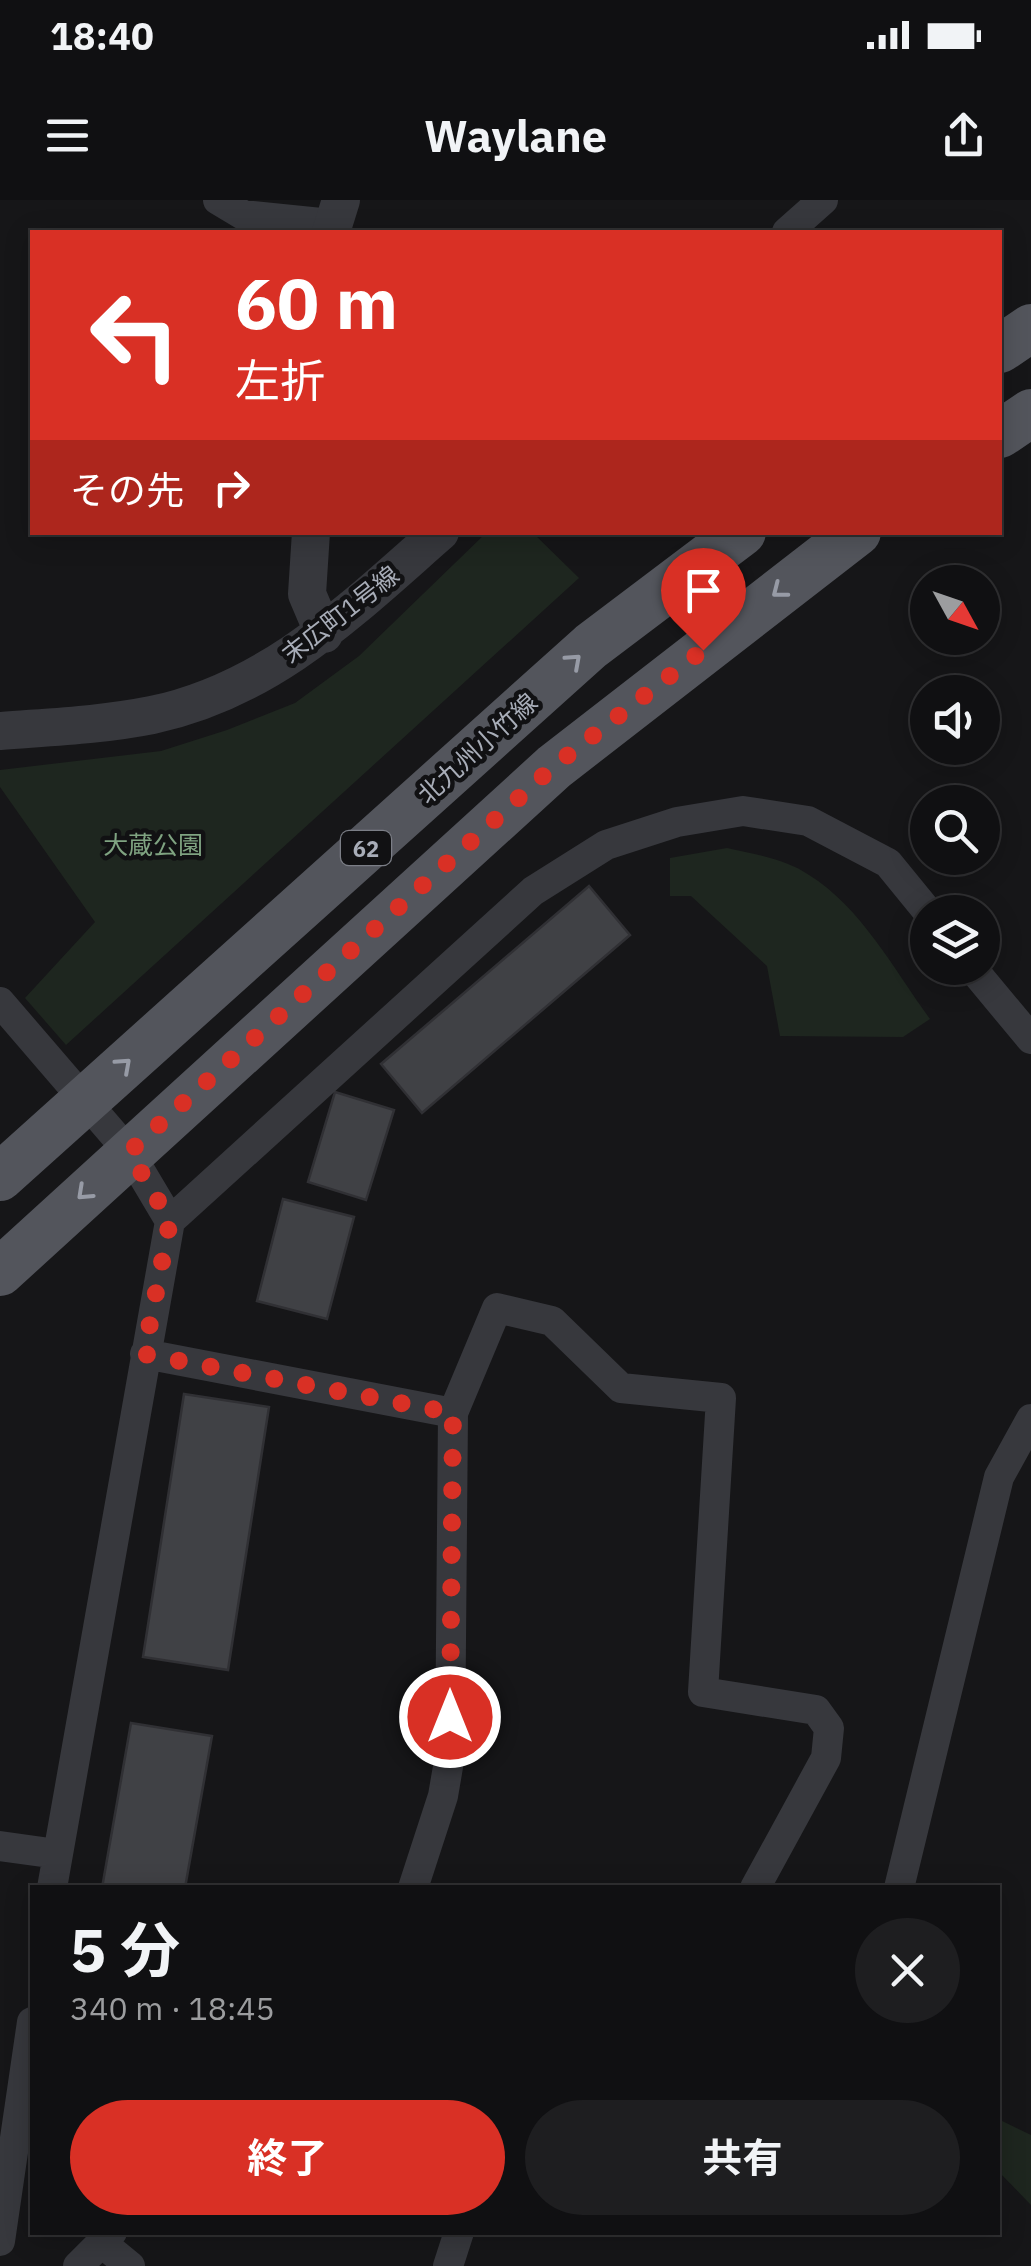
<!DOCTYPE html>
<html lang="ja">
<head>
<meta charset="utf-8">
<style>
	:root { --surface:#101012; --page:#1e1e20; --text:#f1f3f6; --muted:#9c9d9f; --line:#303032; --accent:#d93025 }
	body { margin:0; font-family:"IBM Plex Sans","Noto Sans JP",sans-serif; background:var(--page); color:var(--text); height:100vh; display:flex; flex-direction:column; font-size:38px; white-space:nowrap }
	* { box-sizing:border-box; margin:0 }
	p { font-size:32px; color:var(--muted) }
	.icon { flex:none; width:55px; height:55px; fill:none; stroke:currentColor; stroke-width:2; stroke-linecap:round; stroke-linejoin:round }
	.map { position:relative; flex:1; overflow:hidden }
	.details { position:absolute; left:30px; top:1685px; width:970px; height:350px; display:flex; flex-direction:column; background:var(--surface); border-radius:0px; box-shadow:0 5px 25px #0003,0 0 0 2px var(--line) }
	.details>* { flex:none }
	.top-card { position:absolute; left:30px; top:30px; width:972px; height:305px; border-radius:0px; box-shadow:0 5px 25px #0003,0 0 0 2px var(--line); background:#d93025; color:#fff; overflow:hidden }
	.needle { width:65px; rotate:130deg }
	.buttons { position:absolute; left:910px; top:365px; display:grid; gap:20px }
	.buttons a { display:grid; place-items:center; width:90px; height:90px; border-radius:50%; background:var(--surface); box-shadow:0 5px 25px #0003,0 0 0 2px var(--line); font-size:50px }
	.pin { position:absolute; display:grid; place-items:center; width:85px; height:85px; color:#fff; margin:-102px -42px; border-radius:50% 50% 50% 0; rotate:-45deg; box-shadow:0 0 10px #0007 }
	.pin .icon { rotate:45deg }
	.me { position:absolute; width:110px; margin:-55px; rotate:0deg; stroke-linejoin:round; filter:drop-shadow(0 0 8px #0008) }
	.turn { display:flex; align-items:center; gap:35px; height:210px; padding:0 40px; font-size:45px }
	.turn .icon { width:130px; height:130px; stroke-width:2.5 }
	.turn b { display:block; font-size:70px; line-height:85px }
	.then { display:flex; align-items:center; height:95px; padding:0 40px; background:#0003; gap:20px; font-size:38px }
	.round { display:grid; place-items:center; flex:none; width:105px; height:105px; border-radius:52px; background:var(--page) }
	.overview { display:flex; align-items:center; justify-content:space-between; height:170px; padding:0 40px }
	h1 { font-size:60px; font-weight:700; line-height:75px }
	.button { display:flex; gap:20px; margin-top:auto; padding:20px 40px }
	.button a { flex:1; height:115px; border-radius:60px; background:var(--accent); color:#fff; font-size:40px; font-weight:700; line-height:115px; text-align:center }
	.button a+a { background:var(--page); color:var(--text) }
	.status { display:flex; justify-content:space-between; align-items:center; height:70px; padding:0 50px; background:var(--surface); direction:ltr }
	.status svg { height:28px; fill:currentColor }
	header { display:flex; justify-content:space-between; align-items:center; height:130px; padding:0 40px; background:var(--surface); font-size:45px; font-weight:700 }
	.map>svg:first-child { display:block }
	.green { fill:#1e261f }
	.building { fill:#404145; stroke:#303034; stroke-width:2.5 }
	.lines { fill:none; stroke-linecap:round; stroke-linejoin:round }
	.minor { stroke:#37383d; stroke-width:30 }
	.tertiary { stroke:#37383d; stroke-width:38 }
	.primary { stroke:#53555c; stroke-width:48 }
	.oneway { stroke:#979ba6 }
	.route { stroke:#d93025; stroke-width:18; stroke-dasharray:0 32.4 }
	.labels { text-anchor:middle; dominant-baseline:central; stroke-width:9; stroke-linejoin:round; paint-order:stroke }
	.shield { fill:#111113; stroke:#7b7e86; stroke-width:2.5 }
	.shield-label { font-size:22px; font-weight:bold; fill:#a8adb8 }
	.street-label { font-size:25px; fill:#a8adb8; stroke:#111113 }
	.park-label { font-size:25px; fill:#7fa381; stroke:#111113 }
</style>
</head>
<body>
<div class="status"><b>18:40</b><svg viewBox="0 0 49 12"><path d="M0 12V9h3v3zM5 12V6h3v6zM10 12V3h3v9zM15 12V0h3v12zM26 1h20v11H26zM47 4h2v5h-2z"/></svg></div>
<header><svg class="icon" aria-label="menu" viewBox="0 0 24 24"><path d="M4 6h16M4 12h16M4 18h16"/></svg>Waylane<svg class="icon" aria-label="share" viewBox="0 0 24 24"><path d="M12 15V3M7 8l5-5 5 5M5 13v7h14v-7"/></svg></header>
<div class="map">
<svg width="1031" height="2066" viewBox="0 0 1031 2066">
	<rect width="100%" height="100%" fill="#161618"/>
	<path class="green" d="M486,333H533L579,378L66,845L25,798L95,722L0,587V570L161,551L227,530L295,503L359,456Z
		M727,648C754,654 786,659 809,675C861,707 895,771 930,819L903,837L780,836L767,766L691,696H670V658Z
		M998,1919L1031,1935V2005L998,1971Z"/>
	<path class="building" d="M589,686L630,735L422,913L381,864Z
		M335,892L394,910L366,1000L308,982Z
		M283,999L354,1017L327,1119L257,1101Z
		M184,1194L269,1207L228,1470L143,1457Z
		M131,1523L212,1536L185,1688H102Z"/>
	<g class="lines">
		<path class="minor" d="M218,0L243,15L331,24
			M787,32L823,0
			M972,768L1031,839
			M0,802L129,952L170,1021
			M145,1154L453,1213
			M0,1646L57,1654
			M52,1688L170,1021L533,691L606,645L677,622L743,611L808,621L888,663L928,712
			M413,1688L443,1596L450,1555L453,1213L497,1108L552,1121L621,1188L721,1198L703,1492L816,1510L829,1528L826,1558L755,1688
			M899,1688L999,1277L1031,1219
			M0,2041L32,1822
			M102,2043L130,2066
			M78,2066L112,2032
			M448,2066L459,2032"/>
		<path class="tertiary" d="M331,32L341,0
			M311,332L307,394L324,434
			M0,531C51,527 102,525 152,515C271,490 352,409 440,332"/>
		<path class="primary" d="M1000,149L1031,128
			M1000,234L1031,213
			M0,977L591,446L742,332
			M0,1072L554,567L857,332"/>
	</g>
	<defs><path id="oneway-chevron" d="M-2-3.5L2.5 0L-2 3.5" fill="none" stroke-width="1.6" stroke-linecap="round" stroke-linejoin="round" transform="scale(2.5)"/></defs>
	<g class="oneway">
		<use href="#oneway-chevron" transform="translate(779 391) rotate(142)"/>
		<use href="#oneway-chevron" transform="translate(574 461) rotate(-42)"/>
		<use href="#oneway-chevron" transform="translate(124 865) rotate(-42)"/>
		<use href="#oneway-chevron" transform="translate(84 993) rotate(137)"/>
	</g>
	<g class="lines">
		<path class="route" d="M450,1517L453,1213L144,1154L170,1021L129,952L554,566L703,450"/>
	</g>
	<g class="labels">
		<rect class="shield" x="341" y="631" width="50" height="34" rx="8"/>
		<g class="shield-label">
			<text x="366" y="648">62</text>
		</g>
		<g class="street-label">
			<text transform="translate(340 414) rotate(-38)">末広町1号線</text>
			<text transform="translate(477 548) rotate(-42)">北九州小竹線</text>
		</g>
		<g class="park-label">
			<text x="153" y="644">大蔵公園</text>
		</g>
	</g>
</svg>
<div class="buttons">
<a><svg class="needle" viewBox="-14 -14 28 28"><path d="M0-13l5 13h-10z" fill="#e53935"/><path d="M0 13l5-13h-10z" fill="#9c9d9f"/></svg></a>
<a><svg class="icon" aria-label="sound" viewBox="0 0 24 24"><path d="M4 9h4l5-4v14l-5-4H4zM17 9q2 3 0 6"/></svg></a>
<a><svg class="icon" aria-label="search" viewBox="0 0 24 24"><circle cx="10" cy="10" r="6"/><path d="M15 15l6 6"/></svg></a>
<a><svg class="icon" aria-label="layers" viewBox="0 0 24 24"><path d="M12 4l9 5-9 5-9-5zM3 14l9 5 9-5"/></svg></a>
</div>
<div class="pin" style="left:703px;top:450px;background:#d93025"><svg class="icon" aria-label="arrive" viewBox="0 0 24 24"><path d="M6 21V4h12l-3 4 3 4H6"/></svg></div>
<svg class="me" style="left:450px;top:1517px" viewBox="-20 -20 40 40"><circle r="17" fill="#d93025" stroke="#fff" stroke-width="3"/><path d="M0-11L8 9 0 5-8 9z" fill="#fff"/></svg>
<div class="top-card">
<div class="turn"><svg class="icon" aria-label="left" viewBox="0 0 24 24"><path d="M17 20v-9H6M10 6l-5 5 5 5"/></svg><div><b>60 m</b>左折</div></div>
<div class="then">その先<svg class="icon" aria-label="right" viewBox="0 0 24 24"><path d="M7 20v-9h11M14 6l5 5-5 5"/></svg></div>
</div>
<section class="details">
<div class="overview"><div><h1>5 分</h1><p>340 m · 18:45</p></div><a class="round"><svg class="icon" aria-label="close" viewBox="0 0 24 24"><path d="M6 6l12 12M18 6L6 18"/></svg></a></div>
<div class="button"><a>終了</a><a>共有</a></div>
</section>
</div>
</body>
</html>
